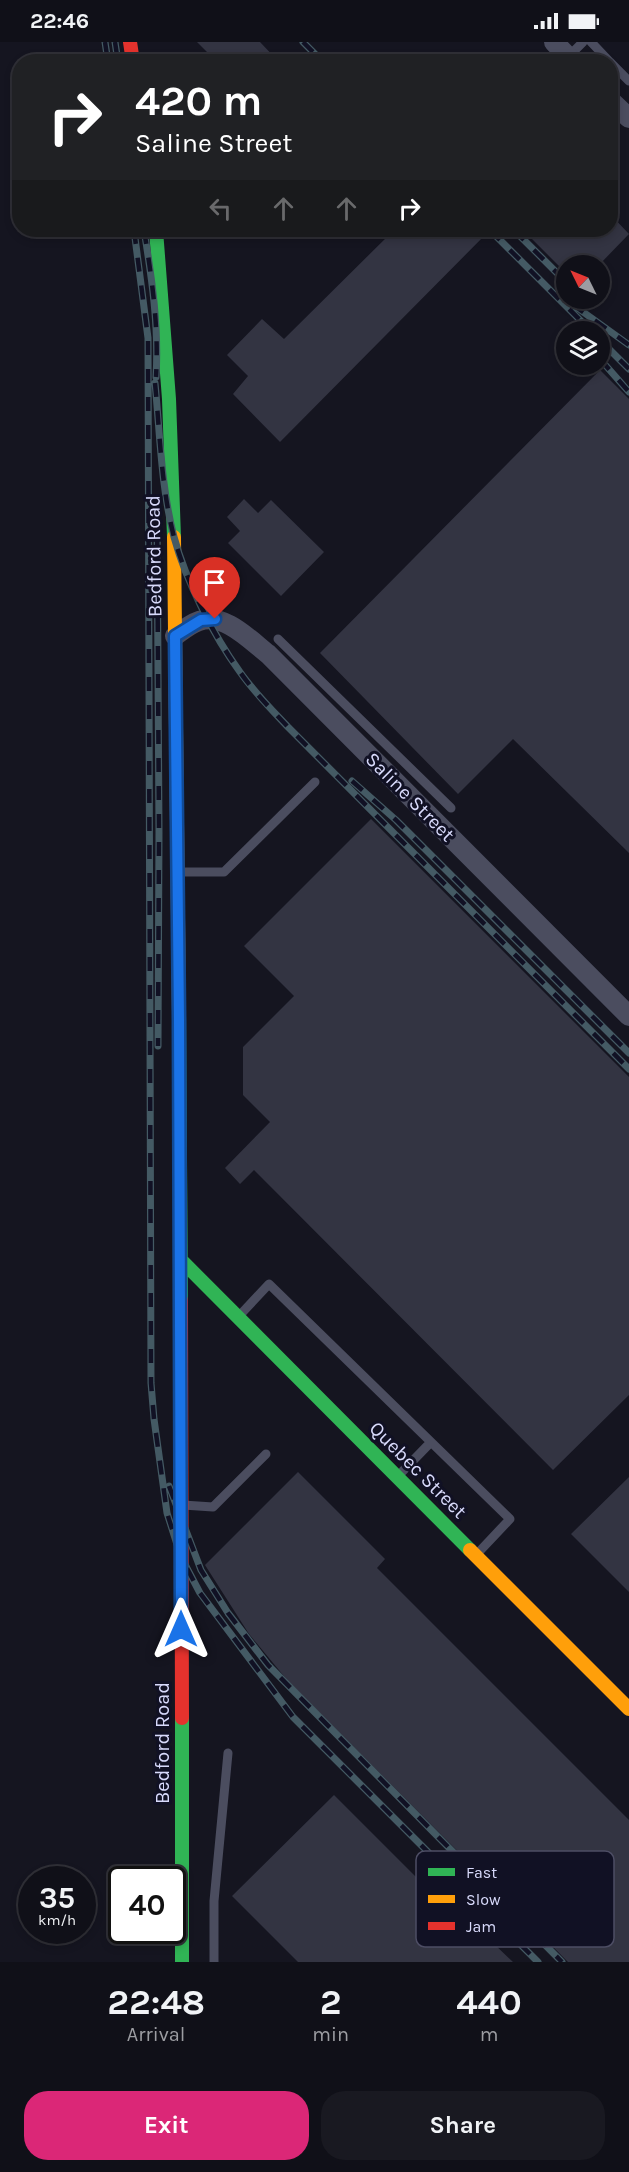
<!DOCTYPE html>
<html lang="en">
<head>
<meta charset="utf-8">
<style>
	:root { --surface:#101018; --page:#191921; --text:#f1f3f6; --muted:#9c9da2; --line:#303037; --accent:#db2777 }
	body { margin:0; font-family:Karla,sans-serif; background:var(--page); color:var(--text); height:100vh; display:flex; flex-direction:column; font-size:22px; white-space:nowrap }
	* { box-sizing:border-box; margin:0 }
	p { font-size:20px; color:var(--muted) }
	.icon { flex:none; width:33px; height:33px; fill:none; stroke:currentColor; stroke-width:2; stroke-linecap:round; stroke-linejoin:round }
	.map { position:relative; height:1920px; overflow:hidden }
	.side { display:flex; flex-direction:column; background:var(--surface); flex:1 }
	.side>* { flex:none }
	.top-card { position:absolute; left:12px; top:12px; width:606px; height:183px; border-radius:24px; box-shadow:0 3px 9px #0003,0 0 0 2px var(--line); background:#202124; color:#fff; overflow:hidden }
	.needle { width:39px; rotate:313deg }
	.buttons { position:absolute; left:556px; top:213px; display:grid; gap:12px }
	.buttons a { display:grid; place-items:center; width:54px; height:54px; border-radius:50%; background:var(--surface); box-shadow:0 3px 9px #0003,0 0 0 2px var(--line); font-size:30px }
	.speed { position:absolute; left:18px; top:1824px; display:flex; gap:12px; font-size:30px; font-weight:700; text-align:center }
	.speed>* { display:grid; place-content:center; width:78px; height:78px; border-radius:50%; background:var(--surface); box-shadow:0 3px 9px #0003,0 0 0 2px var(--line); line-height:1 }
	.speed small { font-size:15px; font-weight:400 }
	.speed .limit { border:3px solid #111; border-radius:9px; background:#fff; color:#111 }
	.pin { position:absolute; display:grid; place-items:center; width:51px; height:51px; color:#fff; margin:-62px -26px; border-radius:50% 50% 50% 0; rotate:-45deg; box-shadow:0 0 6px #0007 }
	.pin .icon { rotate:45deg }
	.me { position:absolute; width:66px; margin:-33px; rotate:0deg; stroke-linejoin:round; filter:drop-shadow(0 0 4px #0008) }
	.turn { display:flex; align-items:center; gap:21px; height:126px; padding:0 24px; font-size:27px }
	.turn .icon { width:78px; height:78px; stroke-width:2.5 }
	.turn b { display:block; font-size:42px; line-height:51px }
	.lanes { display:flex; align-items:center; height:57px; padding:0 24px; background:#0003; justify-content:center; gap:30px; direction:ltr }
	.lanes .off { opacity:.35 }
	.eta { display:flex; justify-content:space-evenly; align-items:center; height:102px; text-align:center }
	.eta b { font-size:36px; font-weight:700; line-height:42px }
	.action { display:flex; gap:12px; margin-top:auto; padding:12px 24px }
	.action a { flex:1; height:69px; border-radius:24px; background:var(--accent); color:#fff; font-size:24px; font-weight:700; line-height:69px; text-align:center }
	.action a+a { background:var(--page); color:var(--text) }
	.status { display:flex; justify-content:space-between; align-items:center; height:42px; padding:0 30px; background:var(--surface); direction:ltr }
	.status svg { height:16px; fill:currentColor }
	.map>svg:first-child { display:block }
	.building { fill:#333442 }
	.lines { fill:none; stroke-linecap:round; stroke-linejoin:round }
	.lane { stroke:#4b4d5f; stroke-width:9 }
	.street { stroke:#4b4d5f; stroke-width:20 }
	.fast { stroke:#30b455; stroke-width:14 }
	.slow { stroke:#ff9f0a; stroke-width:14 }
	.jam { stroke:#e5322d; stroke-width:14 }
	.rail-casing { stroke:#445a64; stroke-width:7 }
	.rail { stroke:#111124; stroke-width:4.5; stroke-dasharray:14; stroke-linecap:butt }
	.route-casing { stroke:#114b97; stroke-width:15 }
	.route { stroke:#1a73e8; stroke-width:10 }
	.labels { text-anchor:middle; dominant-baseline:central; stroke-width:6; stroke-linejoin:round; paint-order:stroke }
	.street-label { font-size:20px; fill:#d8dafb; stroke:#111124 }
	.key { fill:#111124; stroke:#4d4d64; stroke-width:1.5 }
	.key-label { font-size:16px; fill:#d8dafb }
</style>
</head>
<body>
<div class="status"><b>22:46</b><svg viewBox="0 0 49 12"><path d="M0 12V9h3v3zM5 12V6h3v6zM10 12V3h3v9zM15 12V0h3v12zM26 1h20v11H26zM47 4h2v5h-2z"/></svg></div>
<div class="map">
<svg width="629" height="1920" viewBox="0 0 629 1920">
	<rect width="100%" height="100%" fill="#151520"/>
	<path class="building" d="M197,0H260L279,20H217Z
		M610,172L629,192L598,224H559L523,188H610Z
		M394,188H490L280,400L233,352L248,334L227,313L262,277L284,297Z
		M600,328L629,357V811L513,697L458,752L320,611Z
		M244,457L258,471L271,458L324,510L281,554L228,501L240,489L227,475Z
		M371,777L629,1035V1353L553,1428L254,1128L240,1142L225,1126L270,1080L243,1053V1005L294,954L244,904Z
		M298,1430L385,1517L377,1526L629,1778V1920H568L288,1639L249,1592L205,1523Z
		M629,1435V1550L571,1492Z
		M334,1753L486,1905L492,1900L513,1920H298L232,1854Z"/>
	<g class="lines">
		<path class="lane" d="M591,0L610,20
			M568,15L583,0
			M610,20L629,39
			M278,597L451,766
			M180,830H224L315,740
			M240,1273L269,1242L431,1400L399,1433
			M431,1400L510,1477L477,1512
			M183,1463L213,1465L266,1412
			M214,1920V1859L228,1711"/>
		<path class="street" d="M554,0L573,20
			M610,58L629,76
			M175,594C183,588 190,582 199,579C224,570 250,598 268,612L629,974"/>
		<path class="fast" d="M156,188L169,357L174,495
			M179,970L181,1258
			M180,1217L470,1508
			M182,1676V1920"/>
		<path class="slow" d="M174,495L179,970
			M470,1508L629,1667"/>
		<path class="jam" d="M130,0L133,20
			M181,1258L182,1676"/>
		<defs>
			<path id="rail" d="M105,0L108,20
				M115,0L118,20
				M303,0L323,20
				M134,188L148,296L151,1341L154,1377L167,1471L181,1515L200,1551L293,1675L538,1920
				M144,188C152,237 159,285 156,335
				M490,188L592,290
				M514,188L567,241
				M572,262L629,303
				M600,298L629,327
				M600,317L629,350
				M155,341C160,392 161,445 174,495C186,539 213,593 240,630C254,650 271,667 288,685L629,1027
				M157,464L159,790L158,1004
				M352,739L396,778L629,1011
				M169,1444L201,1528L228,1571L268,1623L562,1920"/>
		</defs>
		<use href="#rail" class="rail-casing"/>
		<use href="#rail" class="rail"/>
	</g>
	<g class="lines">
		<defs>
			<path id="route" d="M181,1587L179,977L175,594L201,578L215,577"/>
		</defs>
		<use href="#route" class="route-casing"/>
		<use href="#route" class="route"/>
	</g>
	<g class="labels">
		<g class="street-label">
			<text transform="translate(154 514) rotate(-91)">Bedford Road</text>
			<text transform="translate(410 755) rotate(45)">Saline Street</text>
			<text transform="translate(418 1428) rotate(45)">Quebec Street</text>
			<text transform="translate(162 1701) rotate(-90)">Bedford Road</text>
		</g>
	</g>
	<rect x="416" y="1809" width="198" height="96" rx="9" class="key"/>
	<rect x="428" y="1826" width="27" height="8" fill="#30b455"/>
	<rect x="428" y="1853" width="27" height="8" fill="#ff9f0a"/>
	<rect x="428" y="1880" width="27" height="8" fill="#e5322d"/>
	<g class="key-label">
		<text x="466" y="1836">Fast</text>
		<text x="466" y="1863">Slow</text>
		<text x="466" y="1890">Jam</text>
	</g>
</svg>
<div class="buttons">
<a><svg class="needle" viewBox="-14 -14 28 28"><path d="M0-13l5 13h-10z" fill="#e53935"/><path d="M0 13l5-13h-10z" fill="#9c9da2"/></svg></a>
<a><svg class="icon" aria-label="layers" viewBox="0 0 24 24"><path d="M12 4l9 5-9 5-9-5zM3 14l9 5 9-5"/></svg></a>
</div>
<div class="speed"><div>35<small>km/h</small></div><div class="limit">40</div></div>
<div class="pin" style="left:215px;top:577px;background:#d93025"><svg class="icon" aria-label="arrive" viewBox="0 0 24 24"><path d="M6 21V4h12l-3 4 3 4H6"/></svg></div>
<svg class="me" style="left:181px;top:1587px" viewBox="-20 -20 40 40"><path d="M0-17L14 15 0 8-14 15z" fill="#1a73e8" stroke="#fff" stroke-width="4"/></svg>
<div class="top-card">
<div class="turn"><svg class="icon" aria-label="right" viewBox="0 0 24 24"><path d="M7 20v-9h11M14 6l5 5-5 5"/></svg><div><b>420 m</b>Saline Street</div></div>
<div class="lanes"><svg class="icon off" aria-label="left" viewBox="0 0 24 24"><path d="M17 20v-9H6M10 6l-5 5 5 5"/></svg><svg class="icon off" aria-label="ahead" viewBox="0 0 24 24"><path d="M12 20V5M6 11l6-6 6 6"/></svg><svg class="icon off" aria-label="ahead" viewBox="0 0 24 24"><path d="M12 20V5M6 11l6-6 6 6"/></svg><svg class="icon" aria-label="right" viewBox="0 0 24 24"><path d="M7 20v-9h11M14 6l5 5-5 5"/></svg></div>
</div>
</div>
<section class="side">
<div class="eta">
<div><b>22:48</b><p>Arrival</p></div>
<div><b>2</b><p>min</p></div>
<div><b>440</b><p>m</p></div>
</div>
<div class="action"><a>Exit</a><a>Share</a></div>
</section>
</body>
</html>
